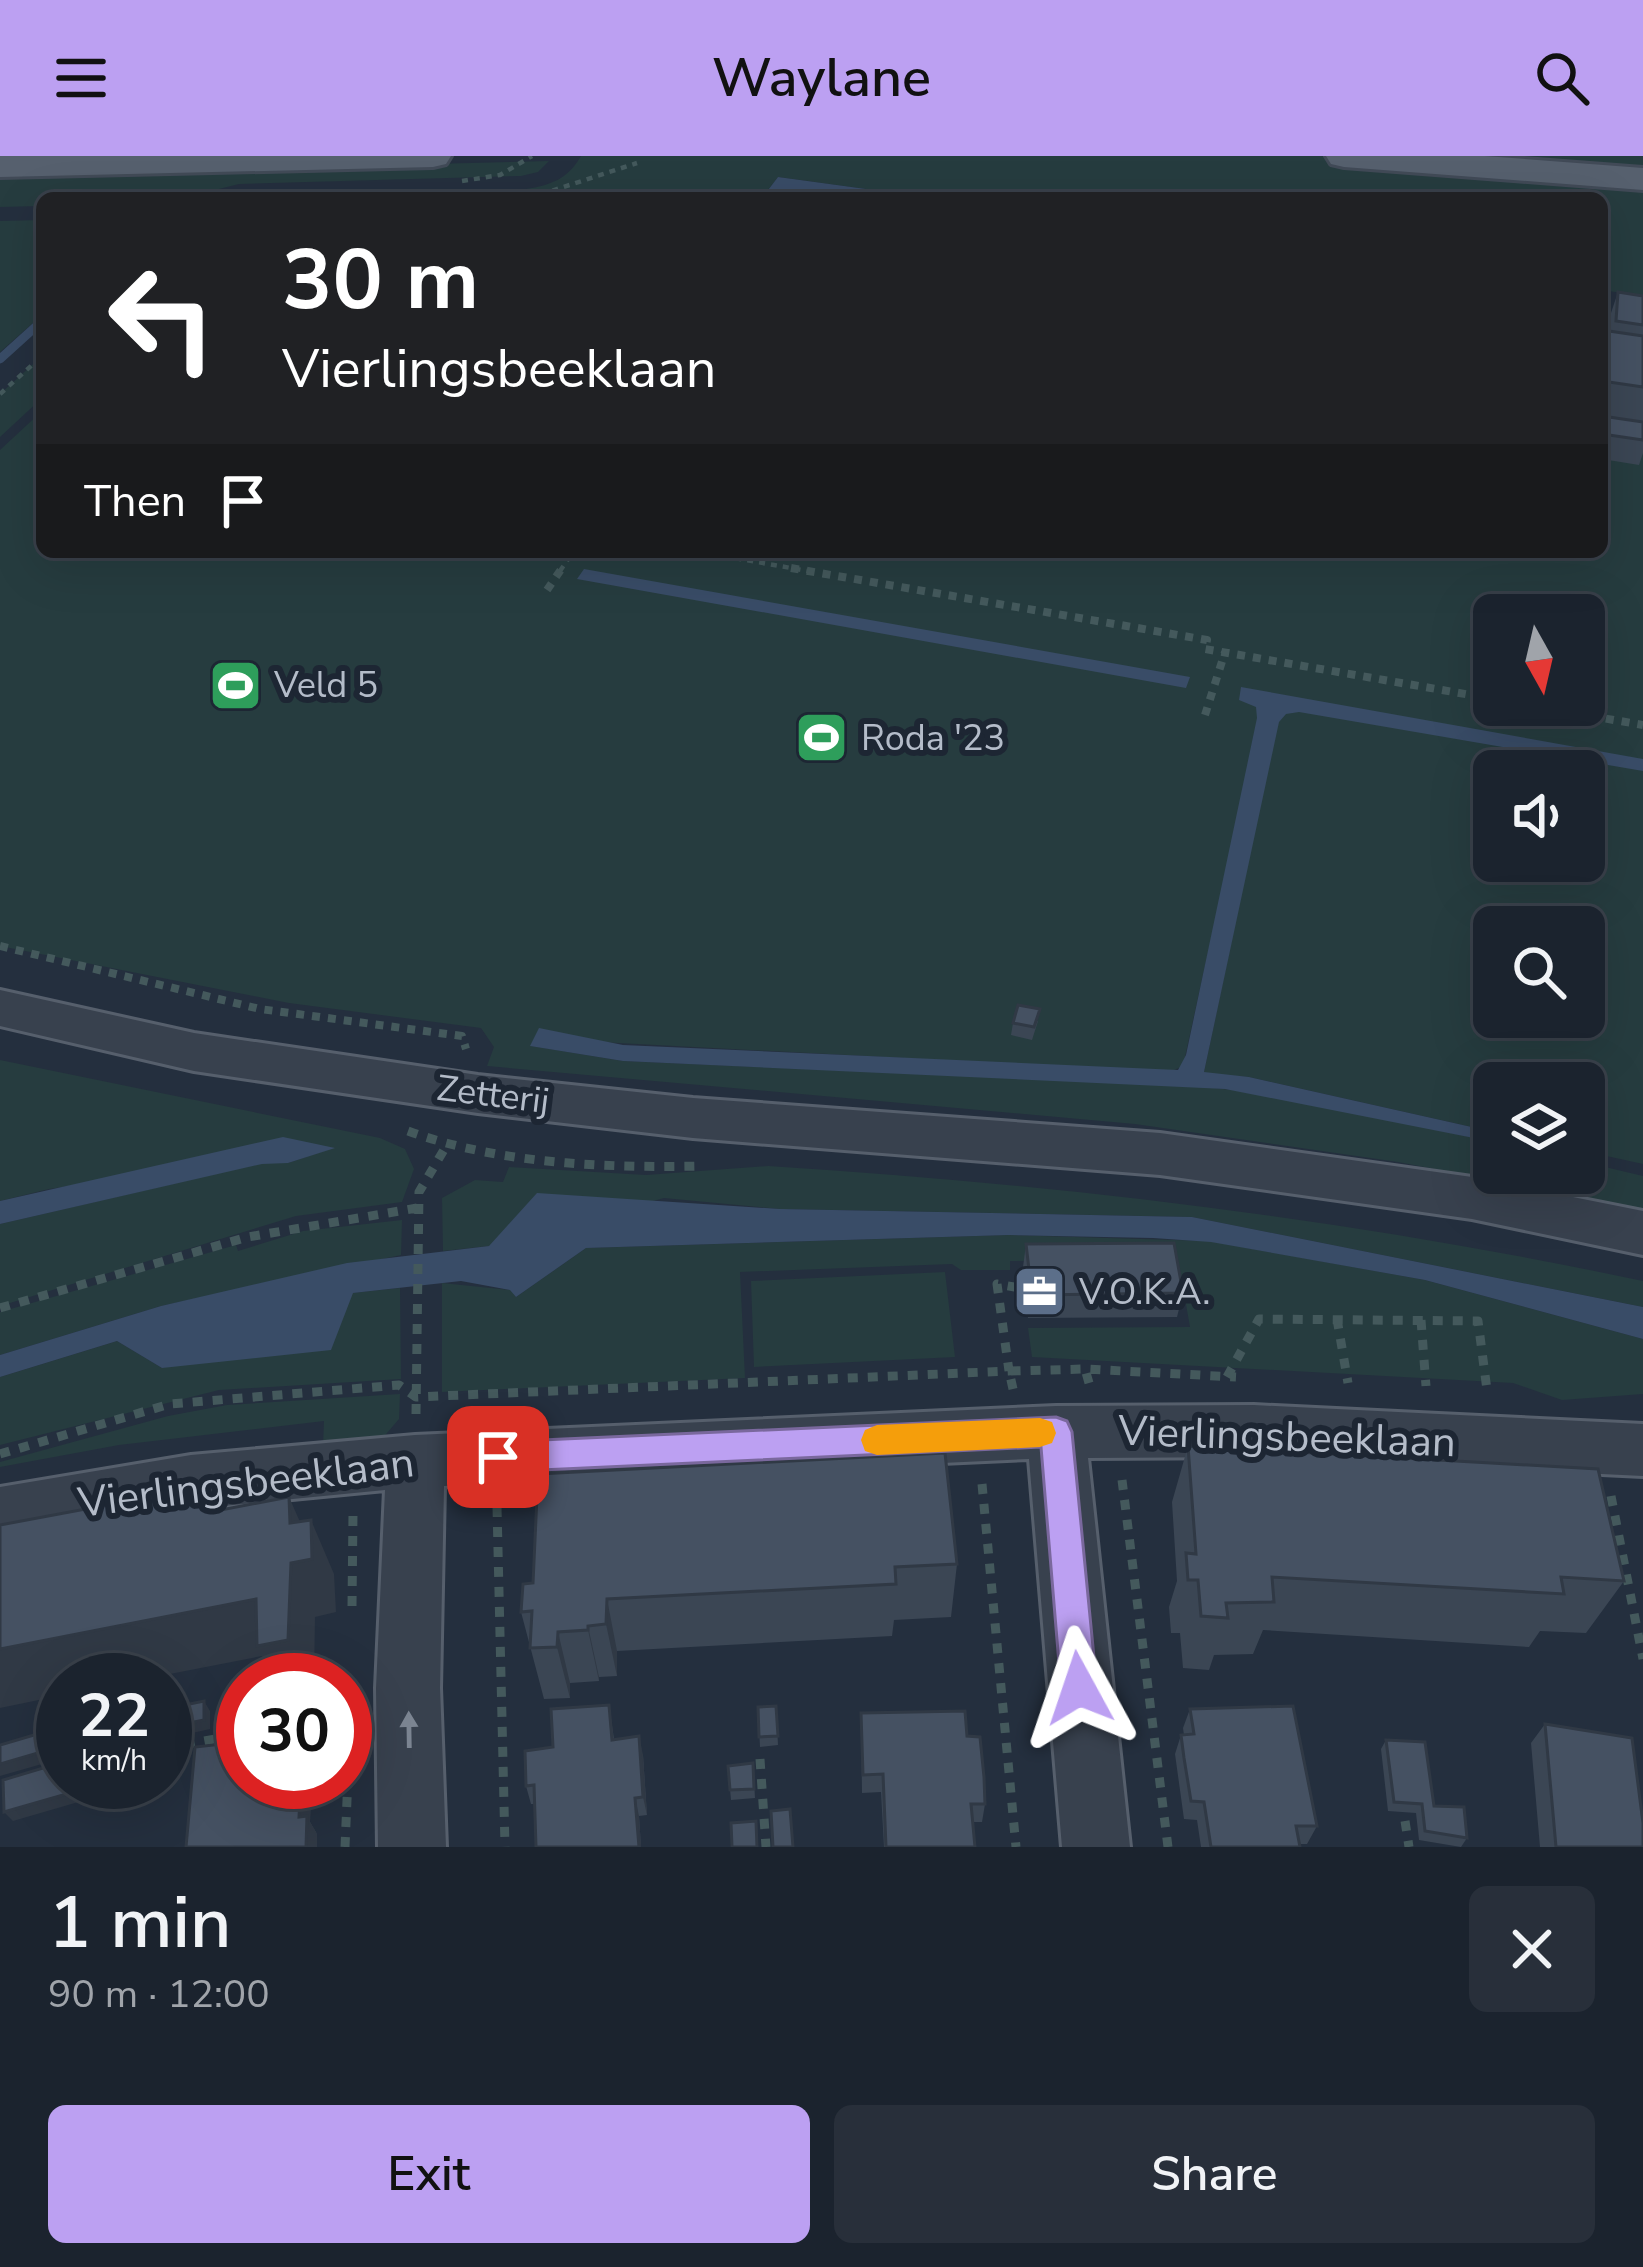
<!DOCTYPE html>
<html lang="en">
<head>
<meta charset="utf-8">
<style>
	:root { --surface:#1b232e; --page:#282f3a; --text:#f1f3f6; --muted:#a0a4aa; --line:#39404a; --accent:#bca0f2 }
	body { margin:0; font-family:"Nunito Sans",sans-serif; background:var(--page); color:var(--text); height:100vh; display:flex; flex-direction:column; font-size:45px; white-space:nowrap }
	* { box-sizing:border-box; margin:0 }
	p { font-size:39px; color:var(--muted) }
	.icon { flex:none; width:66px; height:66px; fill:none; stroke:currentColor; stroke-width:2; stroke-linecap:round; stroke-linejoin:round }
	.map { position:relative; height:1691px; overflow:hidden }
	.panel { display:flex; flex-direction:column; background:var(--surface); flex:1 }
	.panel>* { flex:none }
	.hud { position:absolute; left:36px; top:36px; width:1572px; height:366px; border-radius:18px; box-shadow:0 12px 48px #0002,0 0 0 3px var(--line); background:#202124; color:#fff; overflow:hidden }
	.needle { width:78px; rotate:172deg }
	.controls { position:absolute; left:1473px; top:438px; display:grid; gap:24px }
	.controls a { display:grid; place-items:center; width:132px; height:132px; border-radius:18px; background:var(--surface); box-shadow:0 12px 48px #0002,0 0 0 3px var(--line); font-size:60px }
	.speed { position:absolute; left:36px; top:1497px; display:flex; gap:24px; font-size:60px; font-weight:700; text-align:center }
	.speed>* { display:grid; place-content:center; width:156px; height:156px; border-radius:50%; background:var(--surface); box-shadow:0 12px 48px #0002,0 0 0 3px var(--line); line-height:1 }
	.speed small { font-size:30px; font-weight:400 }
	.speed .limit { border:18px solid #d22; background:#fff; color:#111 }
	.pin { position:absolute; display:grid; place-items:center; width:102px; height:102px; color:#fff; margin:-51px; border-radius:24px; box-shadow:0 6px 18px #0006 }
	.me { position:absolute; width:132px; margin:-66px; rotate:355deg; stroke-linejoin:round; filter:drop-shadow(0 0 9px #0008) }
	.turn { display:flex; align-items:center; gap:42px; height:252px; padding:0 48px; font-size:54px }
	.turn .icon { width:156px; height:156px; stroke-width:2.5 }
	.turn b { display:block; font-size:84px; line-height:102px }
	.then { display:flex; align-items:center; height:114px; padding:0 48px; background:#0003; gap:24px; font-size:45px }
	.round { display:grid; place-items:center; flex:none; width:126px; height:126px; border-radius:18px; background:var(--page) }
	.summary { display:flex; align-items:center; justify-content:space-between; height:204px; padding:0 48px }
	h1 { font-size:72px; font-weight:600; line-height:90px }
	.button { display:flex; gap:24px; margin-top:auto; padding:24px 48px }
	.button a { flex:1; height:138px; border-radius:18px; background:var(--accent); color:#111; font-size:48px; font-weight:600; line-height:138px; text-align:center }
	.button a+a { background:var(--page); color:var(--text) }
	header { display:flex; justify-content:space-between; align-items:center; height:156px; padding:0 48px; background:var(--accent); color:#111; font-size:54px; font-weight:600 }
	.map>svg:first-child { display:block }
	.green { fill:#263c3f; fill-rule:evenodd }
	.water { fill:#394c67 }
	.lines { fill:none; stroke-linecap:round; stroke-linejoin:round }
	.stream { stroke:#394c67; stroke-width:9 }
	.minor-casing { stroke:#565f6c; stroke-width:6 }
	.major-casing { stroke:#414a57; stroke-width:6 }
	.path-far2 { stroke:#44595c; stroke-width:4.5; stroke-dasharray:6 6; stroke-linecap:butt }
	.path-far1 { stroke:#44595c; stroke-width:8; stroke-dasharray:8 8; stroke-linecap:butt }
	.path { stroke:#44595c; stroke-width:9; stroke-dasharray:10 10; stroke-linecap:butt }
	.minor { fill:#38414e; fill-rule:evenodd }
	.major { fill:#56606e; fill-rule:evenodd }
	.wall { fill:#3b4654 }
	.shaded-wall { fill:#303945 }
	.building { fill:#455162; stroke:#303945; stroke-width:3 }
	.oneway { fill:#7c8592 }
	.route { fill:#bca0f2; stroke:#7a689d; stroke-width:3 }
	.slow { fill:#f59e0b }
	.labels { text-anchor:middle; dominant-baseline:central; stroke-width:12; stroke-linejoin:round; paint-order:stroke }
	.poi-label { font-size:36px; fill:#b4bcc9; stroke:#1d2633; text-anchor:start }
	.street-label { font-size:36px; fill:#b4bcc9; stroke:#1d2633 }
	.near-street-label { font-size:42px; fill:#b4bcc9; stroke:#1d2633 }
</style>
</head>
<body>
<header><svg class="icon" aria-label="menu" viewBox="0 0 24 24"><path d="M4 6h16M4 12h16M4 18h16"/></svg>Waylane<svg class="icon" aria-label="search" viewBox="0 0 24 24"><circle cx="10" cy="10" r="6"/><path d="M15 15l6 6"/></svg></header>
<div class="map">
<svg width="1643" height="1691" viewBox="0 0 1643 1691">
	<rect width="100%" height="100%" fill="#242f3e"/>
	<path class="green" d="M581,0H1643V140L1602,134V42H932L778,21L762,42H235L526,33C551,29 568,23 581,0Z
		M549,5L538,16L521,20L239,28L183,42H42V50L0,51V19Z
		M42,64V159L0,196V65Z
		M42,200V242L0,281V238Z
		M42,255V396H1602V278L1643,285V1008L1584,995V927H1494V976L1249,921L1207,918L1204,916L1232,783L1212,778L1183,910L1170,916L600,886L531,890L623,905L1196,930L1260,937L1494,986V1017H1584V1006L1643,1020V1053L1398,1006L1135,968L487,910L494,891L481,872L289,847L0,790V294ZM1494,459H1584V549H1494ZM1494,615H1584V705H1494ZM1494,771H1584V861H1494Z
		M0,904L380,982L405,993L414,1013L402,1046L296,1060L0,1150V1068L262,1007H288L332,992L49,1033L0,1045Z
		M768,1010C1067,1029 1350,1063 1643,1125V1151L1192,1061L780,1053L664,1042L489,1090L443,1095L442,1042L475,1024L503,1026L509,1011L646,1019Z
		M402,1064L401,1099L161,1150L0,1199V1156L236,1089L238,1095L303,1075Z
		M1009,1079L1209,1085L1425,1124L1643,1183V1238L1562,1244L1513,1227L1032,1201L1028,1172L1190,1171L1178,1103L1010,1105V1114H961L952,1108L740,1116L745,1222L442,1236V1127L511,1134L516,1141L586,1092Z
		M945,1116L955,1201L754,1211L751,1125Z
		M400,1132L401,1223L219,1234L0,1289V1221L117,1185L162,1212L352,1137Z
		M400,1238L399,1263L381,1284L323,1289L324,1265L119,1289L0,1311V1306L168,1260L227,1249Z"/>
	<path class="water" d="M778,21L932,42L780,38L762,42Z
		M584,413L1190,521L1186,532L577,423Z
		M1241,531L1643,603V615L1299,556L1286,558L1279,566L1204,916L1249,921L1494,976V986L1225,933L623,905L530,890L539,872L623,889L1178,914L1186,899L1257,562L1256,551L1239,544Z
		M283,981L335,992L288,1007L262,1008L0,1068V1045Z
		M537,1037L780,1053L1192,1061L1643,1151V1183L1425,1124L1211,1086L1153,1082L1009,1079L586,1092L516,1141L510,1134L461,1125L353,1137L331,1194L162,1212L117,1185L0,1221V1199L161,1150L347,1107L489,1090Z"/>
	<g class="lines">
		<path class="stream" d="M0,203L42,165"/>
		<defs>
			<path id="minor" d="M0,834L194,877L478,919L693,942L1160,977L1472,1021L1643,1055V1099L1472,1063L1160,1019L693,982L478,957L194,915L0,870Z
				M1254,1249L1643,1268V1320L1254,1301L1088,1302L1130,1691H1062L1029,1303L444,1330L440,1532L446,1691H378L376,1532L385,1334L191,1353L0,1387V1331L191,1299L415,1279L1056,1250Z"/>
			<path id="major" d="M0,0H451L446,8L433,11L0,21Z
				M1326,0H1485L1643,12V34L1344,11L1331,8Z"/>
		</defs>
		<use href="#minor" class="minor-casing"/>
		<use href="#major" class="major-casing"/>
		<path class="path-far2" d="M462,25L500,19L532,0
			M481,42L545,37L637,7
			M0,238L42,200
			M700,396L808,415
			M560,415L573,396"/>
		<path class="path-far1" d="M791,412L1207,484L1205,493L1494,543
			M547,434L562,412
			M1527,549L1643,569
			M1205,559L1225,496
			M0,790L260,853L462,880L466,893"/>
		<path class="path" d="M408,975C499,1008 605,1012 701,1010
			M0,1152L248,1081L417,1052
			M1337,1163L1348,1227
			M1421,1164L1426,1230
			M1227,1221L1259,1163L1478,1165L1487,1234
			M1089,1227L1085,1213L1236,1221
			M1013,1233L1009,1215L1085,1213
			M416,1258L419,1036L448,987
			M0,1298L170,1248L399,1229L416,1241L1009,1215L997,1128L1026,1133
			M1122,1324L1168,1691
			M982,1328L1016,1691
			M1611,1340L1643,1503
			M497,1351L505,1691
			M352,1450L353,1357
			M165,1592L243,1578
			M760,1603L766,1691
			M1405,1665L1409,1691
			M345,1691L349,1597"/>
		<use href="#minor" class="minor"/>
		<use href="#major" class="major"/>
	</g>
	<path class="wall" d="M1618,136L1643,140V297L1639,309L1602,303V174L1609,175L1610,160Z
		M1038,865L1032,884L1011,879L1013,867Z
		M1026,1088L1183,1137L1177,1161L1028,1162L1023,1111Z
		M1188,1290L1624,1425L1586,1477L1540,1475L1529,1491L1263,1474L1253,1498L1214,1499L1209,1514L1183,1512L1180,1477H1171L1169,1451L1177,1425L1172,1346Z
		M957,1408L951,1461L894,1464L892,1480L617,1495V1520L599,1521V1525L570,1527V1542L544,1543L521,1456L523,1428Z
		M609,1549L614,1583L643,1599L647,1659L639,1660L641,1691H536L534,1648H531L526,1630L553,1591Z
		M776,1550L778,1589L760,1591L758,1551Z
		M1190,1553L1317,1670L1307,1688H1300V1691H1201L1197,1664L1184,1663L1175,1598L1181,1579H1184L1183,1572Z
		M861,1557L967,1580L985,1648L982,1666H973L975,1691H884L881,1636L862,1637Z
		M1545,1568L1643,1691H1540L1531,1587Z
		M1386,1584L1434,1650L1467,1682L1461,1691L1419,1684L1416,1657L1388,1655L1381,1593Z
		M753,1607L755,1642L731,1644L728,1610Z
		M243,1626H320V1631L311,1632L310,1666L317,1678Z"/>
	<path class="shaded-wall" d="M198,1332L227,1387L198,1349Z
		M289,1341L312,1393L311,1364L334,1418L336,1456L315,1461L314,1524H275L262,1500L139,1524H63V1539L0,1552V1493L290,1367Z
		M607,1443L617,1495V1520L606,1468Z
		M588,1470L599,1521V1525L588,1474Z
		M558,1476L570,1527V1542L557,1491Z
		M204,1545L210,1555V1573L165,1583V1572Z
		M61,1571L63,1574V1602L0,1620V1608Z
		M639,1580L643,1599L647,1659L643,1641Z
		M91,1626H98L99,1640L13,1665L4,1656Z
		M301,1626H308L311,1632L310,1666L317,1678V1691H306L299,1661Z
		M635,1642L639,1660L641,1691H639Z"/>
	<path class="building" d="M1618,136L1643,140V169L1616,165Z
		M1602,174L1643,180V231L1602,225Z
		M1602,260L1643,266V284L1602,278Z
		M1018,849L1040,853L1034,871L1013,867Z
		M1174,1087L1183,1137L1032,1139L1026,1088Z
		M1188,1290L1598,1313L1624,1425L1561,1421L1564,1438L1272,1421L1274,1446L1226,1447L1228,1462L1201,1460L1198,1424H1188L1186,1397L1196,1398Z
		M945,1297L957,1408L895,1411L896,1428L607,1443L606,1468L588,1470V1474L558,1476L557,1491L530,1492L532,1455L521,1456L523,1428L533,1427L538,1318Z
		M198,1332V1349L221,1346V1354L289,1341L290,1367L311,1364L312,1403L291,1407L288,1484L257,1490L256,1443L0,1493V1369Z
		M204,1545V1564L165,1572V1553Z
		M609,1549L612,1584L639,1580L643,1641L635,1642L639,1691H536L534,1629L526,1630L525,1595L553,1591L551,1553Z
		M776,1550L778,1580L759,1581L758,1551Z
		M1293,1550L1317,1670H1296L1300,1691H1211L1204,1646L1191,1645L1184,1602L1181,1579L1194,1578L1190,1553Z
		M965,1555L967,1580L980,1581L984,1621L985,1648H971L975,1691H886L883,1618L863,1619L861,1557Z
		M1545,1568L1632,1582L1643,1667V1691H1556Z
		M243,1569V1626H301L299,1661L307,1660L306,1691H186L195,1591L223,1588L225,1571Z
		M61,1571L62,1590L0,1608V1589Z
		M1386,1584L1425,1586L1434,1650L1464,1651L1467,1682L1425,1675L1422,1648L1394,1646Z
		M63,1606V1626H91V1631L4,1656L3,1624Z
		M753,1607L754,1633L730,1634L728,1610Z
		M790,1653L793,1691H773L771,1655Z
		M756,1665L757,1691H732L731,1667Z"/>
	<defs><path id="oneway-solid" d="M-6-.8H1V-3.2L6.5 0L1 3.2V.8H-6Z" transform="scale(3)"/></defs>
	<use class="oneway" href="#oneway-solid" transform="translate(409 1574) rotate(-91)"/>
	<path class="route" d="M1056,1261L1067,1265L1072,1276L1097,1532L1092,1544L1079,1550L1066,1544L1061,1532L1041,1291L498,1316L487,1312L482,1301L487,1290L498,1286Z"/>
	<path class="slow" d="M1040,1262L1052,1266L1056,1277L1052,1287L1040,1291L877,1299L865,1295L861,1284L865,1274L877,1269Z"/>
	<defs>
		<symbol id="stadium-square" viewBox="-11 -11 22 22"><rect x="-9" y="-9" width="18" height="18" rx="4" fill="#2e9e5b" stroke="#1d2633"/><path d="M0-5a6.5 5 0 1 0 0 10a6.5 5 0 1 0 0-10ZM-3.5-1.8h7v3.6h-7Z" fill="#fff"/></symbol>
		<symbol id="office-square" viewBox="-11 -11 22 22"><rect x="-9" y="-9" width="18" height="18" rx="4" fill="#5c6f8a" stroke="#1d2633"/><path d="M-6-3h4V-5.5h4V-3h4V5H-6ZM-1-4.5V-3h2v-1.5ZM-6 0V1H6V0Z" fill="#fff"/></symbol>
	</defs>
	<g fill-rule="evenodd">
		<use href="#stadium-square" x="206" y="500" width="59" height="59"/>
		<use href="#stadium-square" x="792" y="552" width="59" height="59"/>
		<use href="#office-square" x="1010" y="1106" width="59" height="59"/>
	</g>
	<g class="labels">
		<g class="poi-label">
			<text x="274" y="529">Veld 5</text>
			<text x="861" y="582">Roda '23</text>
			<text x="1079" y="1136">V.O.K.A.</text>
		</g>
		<g class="street-label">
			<text transform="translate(493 939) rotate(7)">Zetterij</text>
		</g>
		<g class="near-street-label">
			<text transform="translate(1287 1281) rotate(2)">Vierlingsbeeklaan</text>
			<text transform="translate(246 1327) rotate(-7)">Vierlingsbeeklaan</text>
		</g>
	</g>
</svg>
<div class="controls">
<a><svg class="needle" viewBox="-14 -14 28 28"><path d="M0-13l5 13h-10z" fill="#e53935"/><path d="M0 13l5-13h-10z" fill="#a0a4aa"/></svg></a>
<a><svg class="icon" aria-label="sound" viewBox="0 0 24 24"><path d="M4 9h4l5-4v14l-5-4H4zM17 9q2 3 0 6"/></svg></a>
<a><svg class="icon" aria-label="search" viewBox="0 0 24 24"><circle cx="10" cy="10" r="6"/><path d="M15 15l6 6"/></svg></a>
<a><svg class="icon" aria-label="layers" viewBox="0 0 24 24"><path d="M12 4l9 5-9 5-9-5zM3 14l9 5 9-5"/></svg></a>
</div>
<div class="speed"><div>22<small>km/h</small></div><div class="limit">30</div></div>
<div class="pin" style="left:498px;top:1301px;background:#d93025"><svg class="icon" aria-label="arrive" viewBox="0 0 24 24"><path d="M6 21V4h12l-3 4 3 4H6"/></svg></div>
<svg class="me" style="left:1079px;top:1532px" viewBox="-20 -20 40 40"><path d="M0-17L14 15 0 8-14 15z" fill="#bca0f2" stroke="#fff" stroke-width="4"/></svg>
<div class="hud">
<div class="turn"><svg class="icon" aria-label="left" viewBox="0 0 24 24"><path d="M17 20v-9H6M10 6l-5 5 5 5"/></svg><div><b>30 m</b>Vierlingsbeeklaan</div></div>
<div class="then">Then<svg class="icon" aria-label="arrive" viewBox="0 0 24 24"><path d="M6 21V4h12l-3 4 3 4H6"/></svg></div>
</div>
</div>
<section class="panel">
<div class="summary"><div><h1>1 min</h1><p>90 m · 12:00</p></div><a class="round"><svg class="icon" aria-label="close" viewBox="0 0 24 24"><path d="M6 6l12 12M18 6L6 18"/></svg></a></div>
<div class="button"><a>Exit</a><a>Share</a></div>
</section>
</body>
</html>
